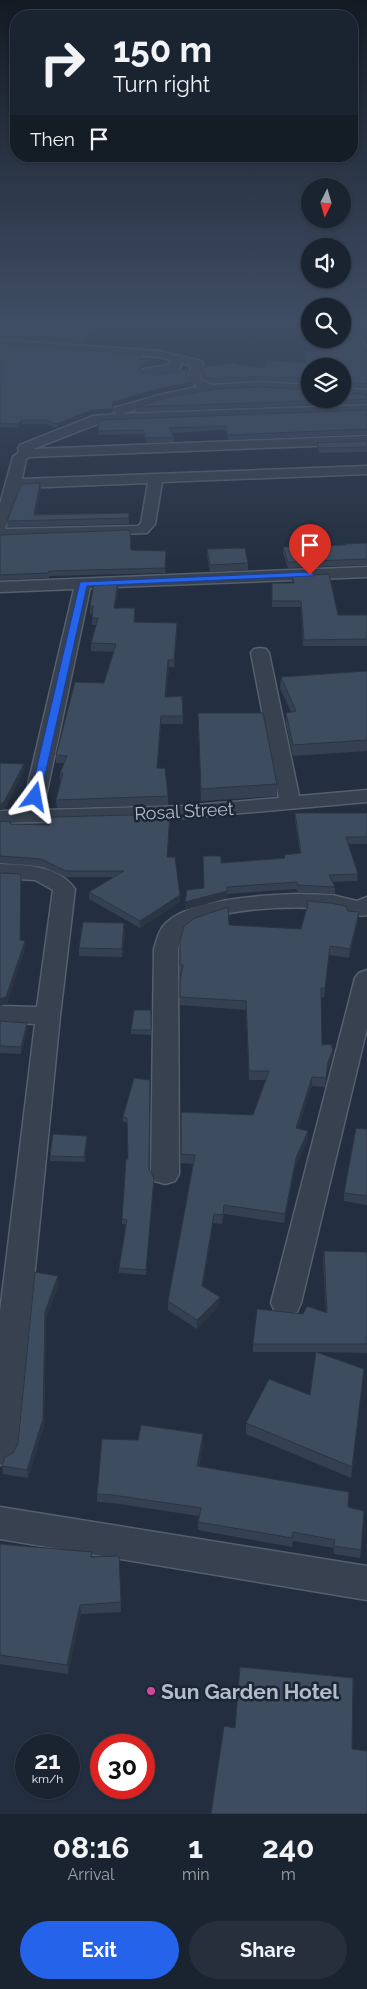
<!DOCTYPE html>
<html lang="en">
<head>
<meta charset="utf-8">
<style>
	:root { --surface:#1a2330; --page:#272f3c; --text:#f1f3f6; --muted:#9fa4ab; --line:#38404c; --accent:#2563eb }
	body { margin:0; font-family:Raleway,sans-serif; background:var(--page); color:var(--text); height:100vh; display:flex; flex-direction:column; font-size:19px; white-space:nowrap }
	* { box-sizing:border-box; margin:0 }
	p { font-size:16px; color:var(--muted) }
	.icon { flex:none; width:28px; height:28px; fill:none; stroke:currentColor; stroke-width:2; stroke-linecap:round; stroke-linejoin:round }
	.map { position:relative; height:1814px; overflow:hidden }
	.sheet { display:flex; flex-direction:column; background:var(--surface); flex:1 }
	.sheet>* { flex:none }
	.guide { position:absolute; left:10px; top:10px; width:348px; height:152px; border-radius:20px; box-shadow:0 1px 4px #0004,0 0 0 1px var(--line); background:#1a2330; color:var(--text); overflow:hidden }
	.needle { width:32px; rotate:185deg }
	.tools { position:absolute; left:301px; top:178px; display:grid; gap:10px }
	.tools a { display:grid; place-items:center; width:50px; height:50px; border-radius:50%; background:var(--surface); box-shadow:0 1px 4px #0004,0 0 0 1px var(--line); font-size:25px }
	.speed { position:absolute; left:15px; top:1734px; display:flex; gap:10px; font-size:25px; font-weight:700; text-align:center }
	.speed>* { display:grid; place-content:center; width:65px; height:65px; border-radius:50%; background:var(--surface); box-shadow:0 1px 4px #0004,0 0 0 1px var(--line); line-height:1 }
	.speed small { font-size:12px; font-weight:400 }
	.speed .limit { border:8px solid #d22; background:#fff; color:#111 }
	.pin { position:absolute; display:grid; place-items:center; width:42px; height:42px; color:#fff; margin:-51px -21px; border-radius:50% 50% 50% 0; rotate:-45deg; box-shadow:0 0 5px #0007 }
	.pin .icon { rotate:45deg }
	.me { position:absolute; width:55px; margin:-28px; rotate:13deg; stroke-linejoin:round; filter:drop-shadow(0 0 4px #0008) }
	.turn { display:flex; align-items:center; gap:18px; height:105px; padding:0 20px; font-size:22px }
	.turn .icon { width:65px; height:65px; stroke-width:2.5 }
	.turn b { display:block; font-size:35px; line-height:42px }
	.then { display:flex; align-items:center; height:48px; padding:0 20px; background:#0003; gap:10px; font-size:19px }
	.eta { display:flex; justify-content:space-evenly; align-items:center; height:85px; text-align:center }
	.eta b { font-size:30px; font-weight:700; line-height:35px }
	.action { display:flex; gap:10px; margin-top:auto; padding:10px 20px }
	.action a { flex:1; height:58px; border-radius:30px; background:var(--accent); color:#fff; font-size:20px; font-weight:700; line-height:58px; text-align:center }
	.action a+a { background:var(--page); color:var(--text) }
	.map>svg:first-child { display:block }
	.lines { fill:none; stroke-linecap:round; stroke-linejoin:round }
	.street-casing { stroke:#555f6d; stroke-width:3 }
	.street { fill:#37414f; fill-rule:evenodd }
	.wall { fill:#354153 }
	.shaded-wall { fill:#2b3543 }
	.building { fill:#3e4c60; stroke:#2b3543 }
	.route { fill:#2563eb; stroke:#184099 }
	.hotel-dot { fill:#d1479c; stroke:#1c2634; stroke-width:2 }
	.labels { text-anchor:middle; dominant-baseline:central; stroke-width:5; stroke-linejoin:round; paint-order:stroke }
	.street-label { font-size:18px; fill:#b3bcca; stroke:#1c2634 }
	.near-poi-label { font-size:21px; font-weight:bold; fill:#b3bcca; stroke:#1c2634; text-anchor:start }
</style>
</head>
<body>
<div class="map">
<svg width="367" height="1814" viewBox="0 0 367 1814">
	<rect width="100%" height="100%" fill="#232f40"/>
	<g class="lines">
		<defs>
			<path id="street" d="M342,319H351L367,348V362L361,358L342,324Z
				M0,340L158,351L201,361L203,364L200,379L212,385L260,382L310,385V393L260,390L213,392L169,400L121,414L367,405V413L100,423L33,449L367,436V444L30,457L26,459L22,479L367,466V474L162,482L155,524L147,533L0,539V504L13,457L19,452L18,448L20,445L93,416L117,414L113,411L114,408L163,394L198,387L188,380L191,366L182,363L179,371L147,376L143,375L141,372L143,369L169,365L171,360L158,357L0,346ZM148,483L141,523L138,526L5,529L20,488Z
				M342,388L367,390V398L342,396Z
				M367,567V577L90,588L43,810L184,806L279,798L251,653L254,649L260,648L266,649L269,653L299,796L367,790V802L184,818L0,823V811L22,810L74,589L0,592V582Z
				M0,864C26,865 58,865 75,889L60,1016L17,1450L12,1460L0,1465V1312L35,1024L0,1022V1006L37,1007L53,890L35,880L0,878Z
				M297,894L332,895L357,901L367,897V915C355,918 343,910 330,909C296,905 206,907 182,933L178,949L179,1174L175,1181L165,1184L155,1181L151,1174L154,949C157,939 159,929 167,922C192,899 265,895 297,894Z
				M367,970V1028L301,1303L297,1312L286,1315L275,1312L271,1303L355,978L359,973Z
				M0,1507L367,1566V1600L0,1539Z"/>
		</defs>
		<use href="#street" class="street-casing"/>
		<use href="#street" class="street"/>
	</g>
	<path class="wall" d="M0,319H85L80,326H90V329L83,344L0,338Z
		M304,319H310V330Z
		M347,335L361,355L360,358L367,359V388L342,386V366H310V383L260,380L212,383L202,378V374L239,365L265,368L306,363L305,351H322L315,339H342Z
		M0,344L140,360L155,364L141,368L140,371L142,373L187,378L193,386L162,392L113,406L112,413L92,414L57,428L45,424H22L18,428L0,427Z
		M367,395V403L136,412V407Z
		M367,410V434L229,440L225,430L172,433L174,437V442L147,443L143,434L99,435L98,421Z
		M367,441V452L319,453L317,448V443Z
		M40,483L41,489L36,514L129,513V524L8,527L7,521Z
		M0,535L131,550L166,556L165,573L49,576V578L0,580Z
		M367,543V565L288,568L283,553V547L345,545V544Z
		M207,549L248,563V570L210,572L207,556Z
		M292,576L338,615H367V646H303L301,607H272V583H292Z
		M118,582V589L115,608L135,616V622L177,630L174,667H169L166,697L183,716V724H161L157,768L168,796V805L57,808L56,800L61,781H60V773L64,763H56V755L104,683L114,652L91,651V643L96,625H92V614H90V606Z
		M367,671V751L293,756L286,724V713L291,712L280,688L281,677Z
		M198,713L277,784V796L201,801Z
		M295,813H367V844H348L358,874L357,881L333,882L335,887V894L298,892L296,889L227,894V898L185,910L204,888L221,863L284,858V855L300,854L295,820Z
		M170,820L167,857L180,895V902L140,928L89,899V892L113,877H66L41,866L0,863V821L11,824L49,825Z
		M307,901L348,911L358,921L349,958L329,955L324,997H321L322,1045L333,1050L332,1059L327,1071L325,1087L312,1086L298,1128L308,1131V1140L295,1167L284,1223L224,1214L222,1224L213,1223L203,1286L220,1297L219,1306L197,1329L168,1310V1301L193,1164L181,1163V1112L253,1115L266,1080H249L246,1010L180,1005V980L181,973H180V941L229,925L301,929L306,910Z
		M125,931L122,957L79,956V948Z
		M151,1010V1035L131,1034V1030Z
		M0,1017V1021L27,1023V1030L21,1054L0,1053Z
		M134,1078L149,1169L154,1178L146,1275L119,1273V1268L126,1224H122V1219L128,1159V1122H123V1117Z
		M367,1129V1205L344,1201V1193Z
		M87,1136V1140L85,1162L50,1161V1156Z
		M324,1251L367,1252V1353L316,1352L364,1369L351,1478L246,1434V1423L310,1395L316,1352H253V1344L303,1314L326,1312L323,1260Z
		M35,1272L59,1284L46,1319L44,1427L28,1478L3,1474L2,1466L13,1453L18,1443Z
		M203,1434V1442L199,1466L348,1507L361,1550L360,1558L334,1554V1548L293,1541L292,1547L198,1530V1522L199,1516L113,1503L97,1502V1494L138,1440Z
		M0,1544L92,1557L119,1556L121,1612L81,1614L68,1674L0,1664Z"/>
	<path class="shaded-wall" d="M82,319H85L77,329V326Z
		M90,326V329L83,344V340Z
		M155,360V364L141,368L139,373V369L141,364Z
		M193,382V386L162,392L113,406L112,413L92,414L57,428V424L113,402L162,388Z
		M22,420V424L18,428V424Z
		M40,483L41,489L34,521V515Z
		M118,582V589L114,615V608Z
		M177,623V630L174,667V660Z
		M168,660L169,667L165,704V697Z
		M161,716V724L157,776V768Z
		M24,764V770L5,809L0,810V804Z
		M227,891V898L185,910V902Z
		M180,895V902L140,928V921Z
		M359,912L358,921L349,958L350,949Z
		M124,923L125,931L122,957V949Z
		M25,941L26,947L7,1004L0,1006V999Z
		M27,1023V1030L21,1054V1047Z
		M333,1050L332,1059L327,1071L325,1087L328,1062Z
		M312,1077V1086L296,1136V1128Z
		M308,1131V1140L295,1167L284,1223L285,1214L296,1158Z
		M87,1136V1140L85,1162L84,1157Z
		M154,1178V1182L146,1275V1270Z
		M224,1205V1214L222,1224L223,1215Z
		M214,1214L213,1223L202,1295V1286Z
		M58,1276L59,1284L46,1319L44,1427L28,1478L27,1470L45,1312Z
		M220,1297L219,1306L197,1329V1320Z
		M203,1434V1442L197,1474V1466Z
		M80,1605L81,1614L68,1674L67,1665Z"/>
	<path class="building" d="M0,319H82L77,326H90L83,340L0,335Z
		M306,319H310V325Z
		M342,324L347,335L361,355L359,358L367,359V384L342,382V366H310V379L260,376L212,379L202,374L203,367L235,363L239,365L265,368L268,360L307,363L305,351H325L318,339H342Z
		M0,344L140,354V360H155L141,364L139,369L142,373H154V375L187,370V378L193,382L162,388L113,402L112,409L92,410L57,424L45,420H22L18,424L0,423Z
		M260,387L310,390V399H342V393L367,395V399L136,407L169,397L213,389Z
		M367,410V429L229,435L225,426L169,428L174,437L147,438L143,430L98,431V421L100,420Z
		M367,441V447L319,448L317,443Z
		M40,483L34,515L129,513V518L7,521L21,484Z
		M130,530L131,550L166,551L165,568L49,571L48,573L0,575V535Z
		M367,543V559L288,562L283,547L346,545L345,544Z
		M245,548L248,563L210,565L207,549Z
		M329,574L338,615H367V639L304,640L301,601H272V583H294L292,576Z
		M118,582L114,608H135L134,622L177,623L174,660H168L165,697L182,696L183,716H161L157,768H165L168,796L56,800L63,773H60L67,756L56,755L75,682L104,683L116,644L91,643L98,618H92L93,606H90L94,583Z
		M367,671V740L293,745L286,713L296,711L281,677Z
		M198,713H263L277,784L201,789Z
		M0,763L24,764L4,802L0,804Z
		M295,813H367V837H346L358,874L329,875L335,887L298,885L297,882L227,887V891L185,902L187,890L204,888L203,856H221V863L285,858L284,855L301,853Z
		M170,814L167,857H175L180,895L140,921L89,892L124,871H66L41,859L0,856V821L11,822L10,824L49,825L52,817Z
		M0,873L21,874L20,940L25,941L6,997L0,999Z
		M307,901L330,903L346,906L348,911L359,912L350,949L330,946L325,988H321L322,1045L331,1044L333,1050L328,1062L326,1078L312,1077L296,1128L308,1131L296,1158L285,1214L224,1205L223,1215L214,1214L202,1286L220,1297L197,1320L168,1301L195,1155L181,1154V1112L253,1115L269,1071H249L246,1001L180,997V980L183,965H180V941L184,926L195,918L228,907L229,925L301,929L308,904Z
		M83,922L124,923L122,949L79,948Z
		M134,1010H151V1030H131Z
		M0,1021L27,1023L21,1047L0,1046Z
		M134,1078L150,1080L149,1169L154,1178L146,1270L119,1268L127,1220L122,1219L126,1159H128L127,1118L123,1117Z
		M356,1128L367,1129V1196L344,1193Z
		M53,1134L87,1136L84,1157L50,1156Z
		M324,1251L367,1252V1344H253L257,1309L303,1314L307,1306L327,1313Z
		M35,1272L58,1276L45,1312L43,1419L27,1470L2,1466L5,1457L13,1453L18,1443Z
		M316,1352L364,1369L352,1467L246,1423L269,1379L310,1395Z
		M141,1425L203,1434L197,1466L349,1492L348,1507L364,1511L361,1550L334,1546L335,1540L293,1532L292,1538L198,1522L201,1508L113,1495L97,1494L102,1439L138,1440Z
		M0,1544L92,1552L91,1557L119,1556L121,1602L80,1605L67,1665L0,1655Z
		M240,1667L353,1678L352,1749L367,1751V1814H211L224,1726L235,1728Z"/>
	<linearGradient id="sky" x2="0" y2="1"><stop stop-color="#131a23"/><stop offset="0.56" stop-color="#3f4d64"/><stop offset="1" stop-color="#3f4d64" stop-opacity="0"/></linearGradient>
	<rect width="367" height="573" fill="url(#sky)"/>
	<path class="route" d="M310,572L314,575L313,576L87,586L40,797L39,800H32L30,797L80,582Z"/>
	<circle class="hotel-dot" cx="151" cy="1691" r="5"/>
	<g class="labels">
		<g class="street-label">
			<text transform="translate(184 811) rotate(-3)">Rosal Street</text>
		</g>
		<g class="near-poi-label">
			<text x="161" y="1691">Sun Garden Hotel</text>
		</g>
	</g>
</svg>
<div class="tools">
<a><svg class="needle" viewBox="-14 -14 28 28"><path d="M0-13l5 13h-10z" fill="#e53935"/><path d="M0 13l5-13h-10z" fill="#9fa4ab"/></svg></a>
<a><svg class="icon" aria-label="sound" viewBox="0 0 24 24"><path d="M4 9h4l5-4v14l-5-4H4zM17 9q2 3 0 6"/></svg></a>
<a><svg class="icon" aria-label="search" viewBox="0 0 24 24"><circle cx="10" cy="10" r="6"/><path d="M15 15l6 6"/></svg></a>
<a><svg class="icon" aria-label="layers" viewBox="0 0 24 24"><path d="M12 4l9 5-9 5-9-5zM3 14l9 5 9-5"/></svg></a>
</div>
<div class="speed"><div>21<small>km/h</small></div><div class="limit">30</div></div>
<div class="pin" style="left:310px;top:575px;background:#d93025"><svg class="icon" aria-label="arrive" viewBox="0 0 24 24"><path d="M6 21V4h12l-3 4 3 4H6"/></svg></div>
<svg class="me" style="left:35px;top:797px" viewBox="-20 -20 40 40"><path d="M0-17L14 15 0 8-14 15z" fill="#2563eb" stroke="#fff" stroke-width="4"/></svg>
<div class="guide">
<div class="turn"><svg class="icon" aria-label="right" viewBox="0 0 24 24"><path d="M7 20v-9h11M14 6l5 5-5 5"/></svg><div><b>150 m</b>Turn right</div></div>
<div class="then">Then<svg class="icon" aria-label="arrive" viewBox="0 0 24 24"><path d="M6 21V4h12l-3 4 3 4H6"/></svg></div>
</div>
</div>
<section class="sheet">
<div class="eta">
<div><b>08:16</b><p>Arrival</p></div>
<div><b>1</b><p>min</p></div>
<div><b>240</b><p>m</p></div>
</div>
<div class="action"><a>Exit</a><a>Share</a></div>
</section>
</body>
</html>
